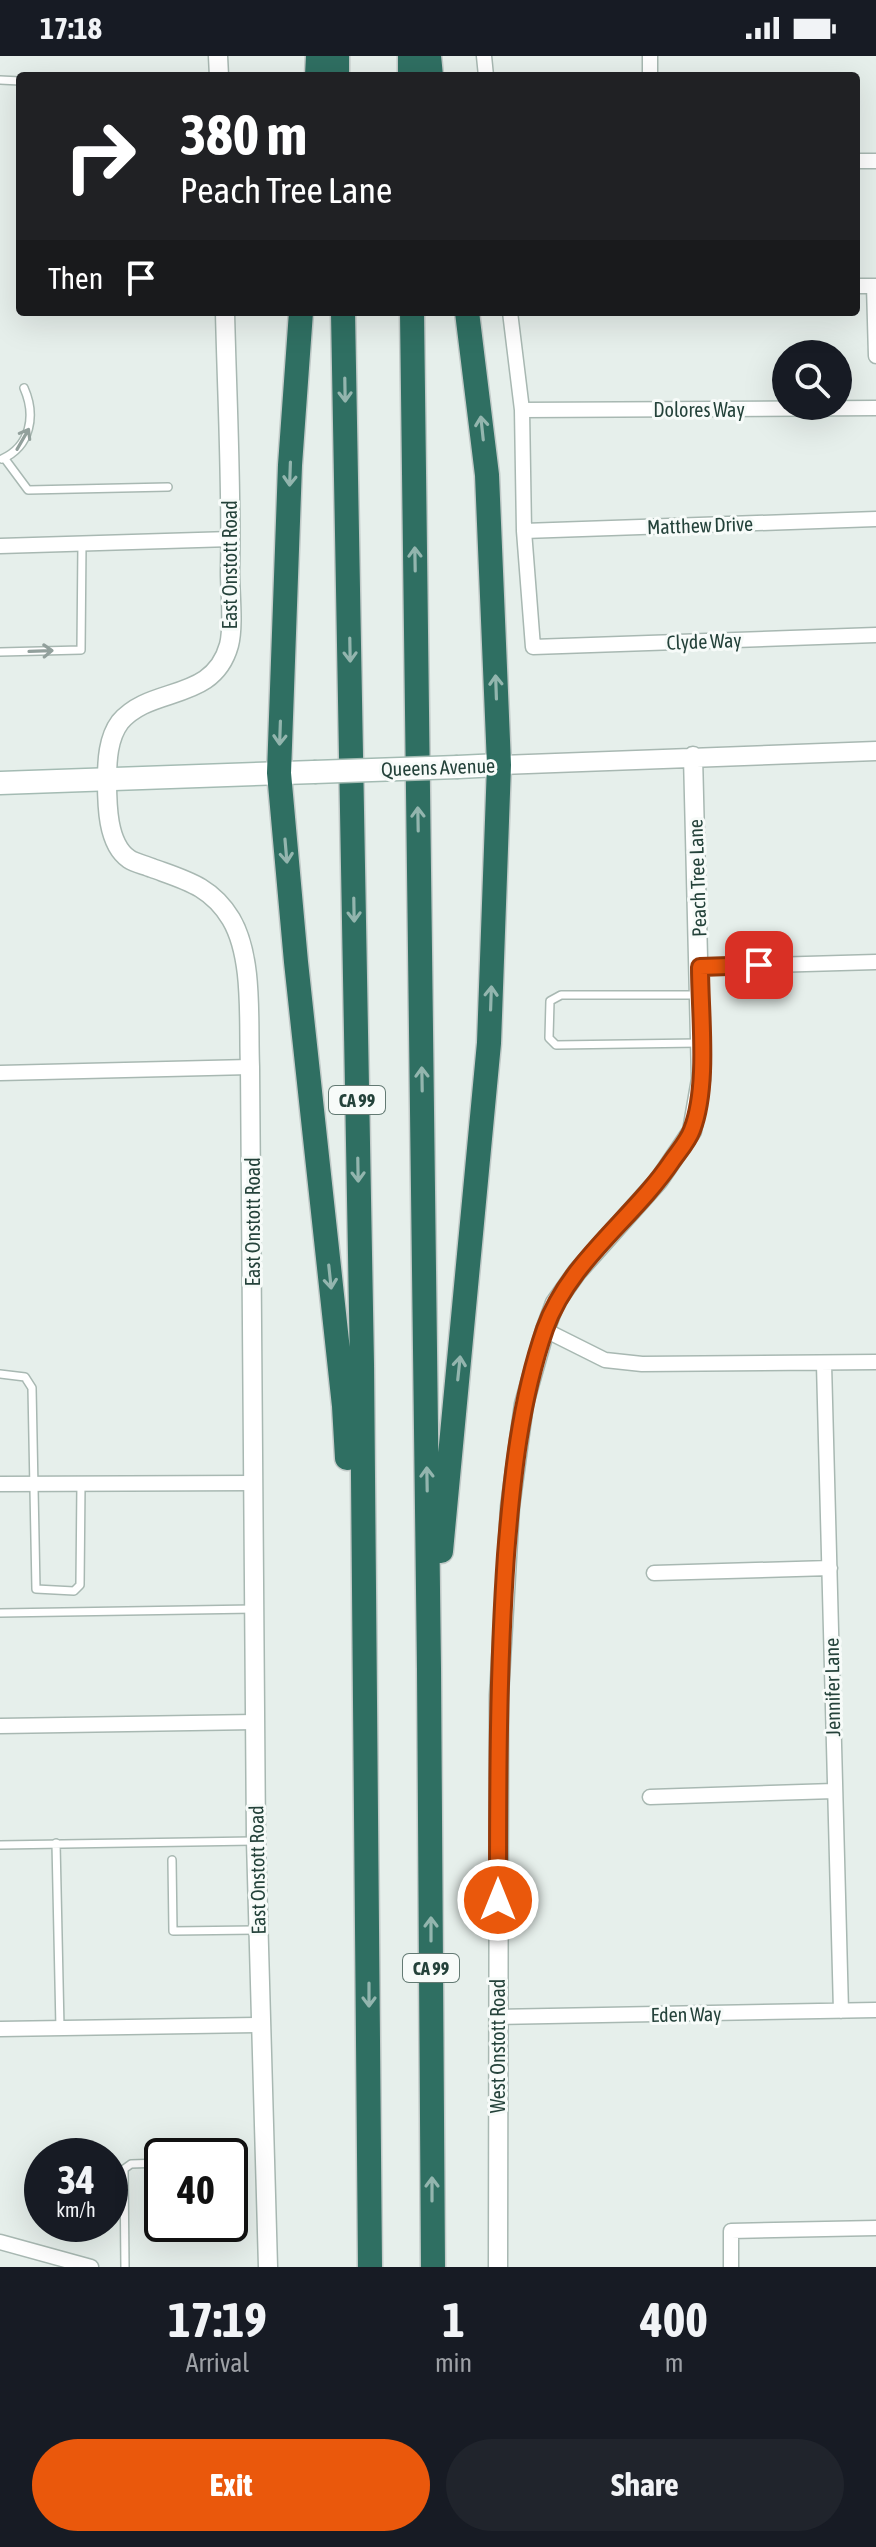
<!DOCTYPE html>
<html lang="en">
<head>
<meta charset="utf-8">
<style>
	:root { --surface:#171b24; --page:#20242c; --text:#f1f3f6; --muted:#9ea1a6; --accent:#ea580c }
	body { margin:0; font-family:"Asap Condensed",sans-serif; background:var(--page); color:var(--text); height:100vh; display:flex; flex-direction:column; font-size:30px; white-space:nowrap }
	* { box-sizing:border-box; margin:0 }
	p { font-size:26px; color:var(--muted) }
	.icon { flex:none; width:44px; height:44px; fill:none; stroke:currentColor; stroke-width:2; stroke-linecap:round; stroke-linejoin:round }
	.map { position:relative; height:2211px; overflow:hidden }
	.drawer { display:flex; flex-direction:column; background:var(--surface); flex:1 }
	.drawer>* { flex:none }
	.guide { position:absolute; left:16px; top:16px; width:844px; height:244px; border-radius:8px; box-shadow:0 8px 32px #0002; background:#202124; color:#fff; overflow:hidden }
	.fabs { position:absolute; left:772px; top:284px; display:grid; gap:16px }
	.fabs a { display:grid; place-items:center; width:80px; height:80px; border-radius:50%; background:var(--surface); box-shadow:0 8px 32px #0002; font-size:40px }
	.speed { position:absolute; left:24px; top:2082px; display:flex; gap:16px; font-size:40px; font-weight:700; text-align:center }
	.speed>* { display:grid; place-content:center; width:104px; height:104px; border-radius:50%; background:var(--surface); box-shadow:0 8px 32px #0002; line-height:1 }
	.speed small { font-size:20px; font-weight:400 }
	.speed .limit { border:4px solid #111; border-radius:12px; background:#fff; color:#111 }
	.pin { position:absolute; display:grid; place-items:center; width:68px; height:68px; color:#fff; margin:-34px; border-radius:16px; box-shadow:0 4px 12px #0006 }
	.me { position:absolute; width:88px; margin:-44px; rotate:0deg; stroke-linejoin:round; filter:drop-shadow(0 0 6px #0008) }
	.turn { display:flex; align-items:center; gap:28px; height:168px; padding:0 32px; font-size:36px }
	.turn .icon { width:104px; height:104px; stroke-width:2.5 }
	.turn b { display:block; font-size:56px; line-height:68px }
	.then { display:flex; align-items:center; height:76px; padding:0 32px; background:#0003; gap:16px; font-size:30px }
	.eta { display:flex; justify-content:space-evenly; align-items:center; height:136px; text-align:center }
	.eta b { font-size:48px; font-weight:700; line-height:56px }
	.action { display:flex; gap:16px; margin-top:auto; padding:16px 32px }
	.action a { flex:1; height:92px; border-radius:48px; background:var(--accent); color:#fff; font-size:32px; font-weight:700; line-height:92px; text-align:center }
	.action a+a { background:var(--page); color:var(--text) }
	.status { display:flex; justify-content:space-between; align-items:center; height:56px; padding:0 40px; background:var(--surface); direction:ltr }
	.status svg { height:22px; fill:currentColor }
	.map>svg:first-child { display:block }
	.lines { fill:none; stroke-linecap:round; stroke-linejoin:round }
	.service-casing { stroke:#a8b8b2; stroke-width:10 }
	.minor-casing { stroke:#a8b8b2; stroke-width:17 }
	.tertiary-casing { stroke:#a8b8b2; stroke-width:21 }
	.secondary-casing { stroke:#a4bbb3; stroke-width:25 }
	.motorway-casing { stroke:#c2cac8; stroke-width:27 }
	.service { stroke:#fff; stroke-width:7 }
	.minor { stroke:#fff; stroke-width:14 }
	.tertiary { stroke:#fff; stroke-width:18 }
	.secondary { stroke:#fff; stroke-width:22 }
	.motorway { stroke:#2f6f62; stroke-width:24 }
	.secondary-bridge-casing { stroke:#a4bbb3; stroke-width:25; stroke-linecap:butt }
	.secondary-bridge { stroke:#fff; stroke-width:22 }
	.oneway { stroke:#93b5ae }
	.oneway2 { stroke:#92a09c }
	.route-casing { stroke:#983908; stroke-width:20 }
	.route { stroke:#ea580c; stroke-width:14 }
	.labels { text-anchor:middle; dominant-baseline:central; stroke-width:6; stroke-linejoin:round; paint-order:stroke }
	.shield { fill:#f7fbf9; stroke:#637a73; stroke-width:2 }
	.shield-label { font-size:18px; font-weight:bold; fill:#24423a }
	.street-label { font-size:20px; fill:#24423a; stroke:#f7fbf9 }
</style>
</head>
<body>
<div class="status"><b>17:18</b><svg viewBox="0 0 49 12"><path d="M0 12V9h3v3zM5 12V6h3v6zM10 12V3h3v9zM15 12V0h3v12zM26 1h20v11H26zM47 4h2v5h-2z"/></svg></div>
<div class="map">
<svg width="876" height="2211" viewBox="0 0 876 2211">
	<rect width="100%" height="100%" fill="#e6efeb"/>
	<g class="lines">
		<defs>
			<path id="service" d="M0,24L20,25
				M2,403C31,390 36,359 24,332
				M5,403L28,434L168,431
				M0,596L81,594L82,487
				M698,939H561L550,945L549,982L556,989L699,987
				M0,1318L25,1321L32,1332L36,1533L74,1535L80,1529L81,1428
				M0,1557L254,1553
				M56,1787L60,1972
				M0,1789L254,1785
				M172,1804L173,1875L256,1874
				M125,2211L124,2113L131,2108L161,2107"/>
			<path id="minor" d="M484,0L486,20
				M650,0V20
				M856,105H876
				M856,230H876
				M874,230L876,300
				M510,256L522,354L524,475L533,591L876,579
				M522,354L876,352
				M524,475L876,463
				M0,490L231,483
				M700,911L876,906
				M0,1017L250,1011
				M545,1274L605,1304L642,1308L876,1306
				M824,1308L841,1955
				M0,1428L254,1427
				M654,1517L830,1512
				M0,1670L255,1666
				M650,1741L834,1735
				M497,1961L876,1954
				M0,1973L260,1969
				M0,2186L91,2211
				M731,2211V2175L876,2172"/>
			<path id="tertiary" d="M218,0L219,20
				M225,256C227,343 232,430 230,516C230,537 234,570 229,589C213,647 151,629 120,666C108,682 107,705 107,724C107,748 107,788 129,803C135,807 145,809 152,812C185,824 211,830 231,863C254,902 248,966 250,1011L256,1785L268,2211
				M499,709L876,695
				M498,2211L499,1639L510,1451L524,1348L545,1274L555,1247L577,1216L659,1124L692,1075L701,1023L693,700"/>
			<path id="secondary" d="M458,711L499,709
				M0,727L314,716"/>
			<path id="motorway" d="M337,0V20
				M410,0V20
				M429,0L431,20
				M317,20L318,0
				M301,256L290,409L279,717L296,906L344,1350L347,1402
				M343,256C358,908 367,1559 370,2211
				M412,256L429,1613L433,2211
				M441,1495L489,987L499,709L487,419L467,256"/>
		</defs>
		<use href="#service" class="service-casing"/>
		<use href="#minor" class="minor-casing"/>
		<use href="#tertiary" class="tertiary-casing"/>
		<use href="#secondary" class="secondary-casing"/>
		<use href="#motorway" class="motorway-casing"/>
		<use href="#service" class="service"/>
		<use href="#minor" class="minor"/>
		<use href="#tertiary" class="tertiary"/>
		<use href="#secondary" class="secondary"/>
		<use href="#motorway" class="motorway"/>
		<defs>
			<path id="secondary-bridge" d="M314,716L458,711"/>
		</defs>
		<use href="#secondary-bridge" class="secondary-bridge-casing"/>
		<use href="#secondary-bridge" class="secondary-bridge"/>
	</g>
	<defs><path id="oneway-shaft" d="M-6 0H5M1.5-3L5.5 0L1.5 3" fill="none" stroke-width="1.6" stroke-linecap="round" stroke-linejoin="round" transform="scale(2)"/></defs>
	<g class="oneway">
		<use href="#oneway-shaft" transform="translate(345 334) rotate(89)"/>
		<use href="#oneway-shaft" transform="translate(482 372) rotate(-96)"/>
		<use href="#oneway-shaft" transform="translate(290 418) rotate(92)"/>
		<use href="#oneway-shaft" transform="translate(415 503) rotate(-91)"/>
		<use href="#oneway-shaft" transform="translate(350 594) rotate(89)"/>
		<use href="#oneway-shaft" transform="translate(496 631) rotate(-92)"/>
		<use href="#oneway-shaft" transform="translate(280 677) rotate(92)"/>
		<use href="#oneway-shaft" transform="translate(418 763) rotate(-91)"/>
		<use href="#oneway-shaft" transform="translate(286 795) rotate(85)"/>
		<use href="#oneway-shaft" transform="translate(354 854) rotate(89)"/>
		<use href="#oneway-shaft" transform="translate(491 942) rotate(-88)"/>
		<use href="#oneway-shaft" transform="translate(422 1023) rotate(-91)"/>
		<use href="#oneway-shaft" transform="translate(358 1114) rotate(89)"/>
		<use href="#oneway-shaft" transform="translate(330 1221) rotate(84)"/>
		<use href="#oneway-shaft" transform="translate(459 1312) rotate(-84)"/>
		<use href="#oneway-shaft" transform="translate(427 1423) rotate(-91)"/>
		<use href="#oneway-shaft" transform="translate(431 1873) rotate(-90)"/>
		<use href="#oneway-shaft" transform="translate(369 1939) rotate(90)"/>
		<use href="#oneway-shaft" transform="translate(432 2133) rotate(-90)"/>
	</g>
	<g class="oneway2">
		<use href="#oneway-shaft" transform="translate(23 383) rotate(-60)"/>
		<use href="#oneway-shaft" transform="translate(41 595) rotate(-2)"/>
	</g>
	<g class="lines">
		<defs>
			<path id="route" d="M498,1844C498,1729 498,1614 506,1499C512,1423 520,1345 545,1273C569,1205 633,1163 672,1105C679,1095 688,1085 692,1074C709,1030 700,959 700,911L759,909"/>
		</defs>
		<use href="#route" class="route-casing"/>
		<use href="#route" class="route"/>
	</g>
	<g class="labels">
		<g class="shield">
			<rect x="329" y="1030" width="56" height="28" rx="6"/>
			<rect x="403" y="1898" width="56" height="28" rx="6"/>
		</g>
		<g class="shield-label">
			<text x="357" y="1044">CA 99</text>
			<text x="431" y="1912">CA 99</text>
		</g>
		<g class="street-label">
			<text x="699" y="353">Dolores Way</text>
			<text transform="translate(700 469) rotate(-2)">Matthew Drive</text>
			<text transform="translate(229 509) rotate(-90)">East Onstott Road</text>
			<text transform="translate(704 585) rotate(-2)">Clyde Way</text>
			<text transform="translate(438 711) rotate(-2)">Queens Avenue</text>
			<text transform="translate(697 822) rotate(-92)">Peach Tree Lane</text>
			<text transform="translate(252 1166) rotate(-90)">East Onstott Road</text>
			<text transform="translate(832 1631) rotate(-91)">Jennifer Lane</text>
			<text transform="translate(257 1814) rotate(-91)">East Onstott Road</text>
			<text transform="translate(686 1958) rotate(-1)">Eden Way</text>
			<text transform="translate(497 1990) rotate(-90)">West Onstott Road</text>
		</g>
	</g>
</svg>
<div class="fabs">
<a><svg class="icon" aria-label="search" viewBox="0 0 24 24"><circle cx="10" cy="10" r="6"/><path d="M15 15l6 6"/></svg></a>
</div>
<div class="speed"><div>34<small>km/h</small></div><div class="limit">40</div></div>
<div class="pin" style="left:759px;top:909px;background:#d93025"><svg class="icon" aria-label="arrive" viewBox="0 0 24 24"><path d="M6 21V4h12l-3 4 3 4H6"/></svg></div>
<svg class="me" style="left:498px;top:1844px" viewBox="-20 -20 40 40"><circle r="17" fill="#ea580c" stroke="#fff" stroke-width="3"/><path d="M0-11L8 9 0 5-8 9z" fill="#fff"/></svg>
<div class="guide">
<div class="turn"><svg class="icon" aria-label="right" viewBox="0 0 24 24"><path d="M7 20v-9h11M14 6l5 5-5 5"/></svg><div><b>380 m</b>Peach Tree Lane</div></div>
<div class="then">Then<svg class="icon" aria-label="arrive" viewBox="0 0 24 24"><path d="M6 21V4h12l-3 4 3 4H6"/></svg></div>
</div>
</div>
<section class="drawer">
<div class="eta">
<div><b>17:19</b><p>Arrival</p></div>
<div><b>1</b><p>min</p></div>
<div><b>400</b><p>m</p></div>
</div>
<div class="action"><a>Exit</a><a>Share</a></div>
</section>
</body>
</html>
